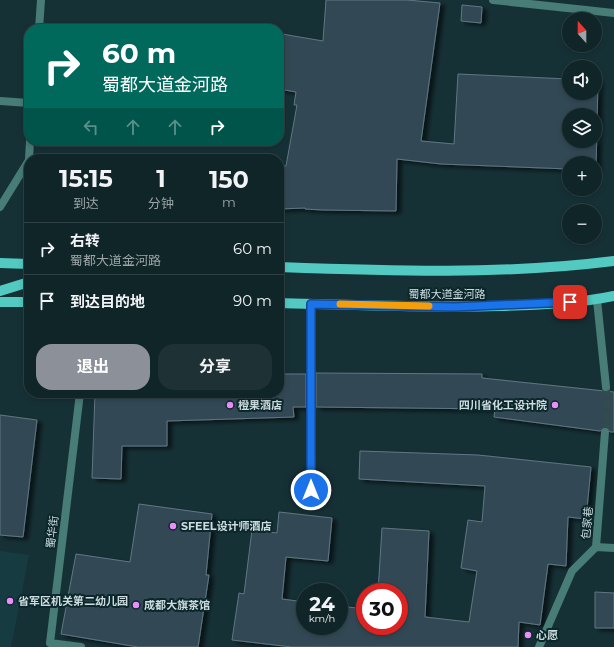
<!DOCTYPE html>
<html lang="zh">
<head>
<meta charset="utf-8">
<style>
	:root { --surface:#102528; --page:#1e3134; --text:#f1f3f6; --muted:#9ca5a8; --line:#304245; --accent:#8c9099 }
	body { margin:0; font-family:Montserrat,"Noto Sans SC",sans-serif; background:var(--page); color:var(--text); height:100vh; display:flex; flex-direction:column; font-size:15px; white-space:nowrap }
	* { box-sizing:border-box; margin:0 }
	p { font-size:13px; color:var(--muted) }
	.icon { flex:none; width:22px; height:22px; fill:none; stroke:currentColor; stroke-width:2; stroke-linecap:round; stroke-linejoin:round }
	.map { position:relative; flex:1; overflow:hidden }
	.drawer { position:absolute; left:24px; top:154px; width:260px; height:244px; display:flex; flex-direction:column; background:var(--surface); border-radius:16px; box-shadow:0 2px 6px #0003,0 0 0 1px var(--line) }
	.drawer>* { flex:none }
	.top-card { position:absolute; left:24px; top:24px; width:260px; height:122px; border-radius:16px; box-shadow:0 2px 6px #0003,0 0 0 1px var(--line); background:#00695c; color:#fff; overflow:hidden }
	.needle { width:26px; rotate:339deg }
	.controls { position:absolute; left:562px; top:12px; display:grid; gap:8px }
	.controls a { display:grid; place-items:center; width:40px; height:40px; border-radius:50%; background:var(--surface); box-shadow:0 2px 6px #0003,0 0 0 1px var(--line); font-size:20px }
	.speed { position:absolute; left:296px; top:583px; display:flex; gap:8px; font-size:20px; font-weight:700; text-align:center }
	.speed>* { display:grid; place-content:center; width:52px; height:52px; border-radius:50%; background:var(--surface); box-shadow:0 2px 6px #0003,0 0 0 1px var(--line); line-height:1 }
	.speed small { font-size:10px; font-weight:400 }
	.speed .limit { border:6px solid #d22; background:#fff; color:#111 }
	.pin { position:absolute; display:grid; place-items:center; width:34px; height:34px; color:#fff; margin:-17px; border-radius:8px; box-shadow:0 2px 6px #0006 }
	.me { position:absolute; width:44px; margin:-22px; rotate:0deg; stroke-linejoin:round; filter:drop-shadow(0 0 3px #0008) }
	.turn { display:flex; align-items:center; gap:14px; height:84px; padding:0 12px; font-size:18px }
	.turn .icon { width:52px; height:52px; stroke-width:2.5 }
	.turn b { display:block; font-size:28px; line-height:34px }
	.lanes { display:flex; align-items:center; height:38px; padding:0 12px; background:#0003; justify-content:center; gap:20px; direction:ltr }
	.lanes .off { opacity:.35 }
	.eta { display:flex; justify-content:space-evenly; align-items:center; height:68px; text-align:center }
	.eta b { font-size:24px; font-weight:700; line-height:28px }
	.primary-button { display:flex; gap:8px; margin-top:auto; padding:8px 12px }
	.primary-button a { flex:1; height:46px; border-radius:16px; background:var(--accent); color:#fff; font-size:16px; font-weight:700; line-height:46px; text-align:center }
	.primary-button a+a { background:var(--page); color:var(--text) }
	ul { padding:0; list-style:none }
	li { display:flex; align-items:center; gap:12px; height:52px; padding:0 12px; border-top:1px solid var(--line) }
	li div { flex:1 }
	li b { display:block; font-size:15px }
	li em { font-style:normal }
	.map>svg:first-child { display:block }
	.built { fill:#163c42 }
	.building { fill:#324854; stroke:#5f7784; fill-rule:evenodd; filter:url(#shadow) }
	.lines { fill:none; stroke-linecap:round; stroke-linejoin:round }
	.minor-tunnel { stroke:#314b4f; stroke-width:8; stroke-dasharray:8 4; stroke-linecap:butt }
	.service { stroke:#477c77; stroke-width:8 }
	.minor { stroke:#477c77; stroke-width:8 }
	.tertiary { stroke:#477c77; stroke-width:8 }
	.primary { stroke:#52cac1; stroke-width:10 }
	.route-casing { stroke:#114b97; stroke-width:10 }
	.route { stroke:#1a73e8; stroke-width:7 }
	.slow { stroke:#f59e0b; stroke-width:7 }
	.poi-dot { fill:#eb8dfb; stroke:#0c272c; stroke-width:1.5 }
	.labels { text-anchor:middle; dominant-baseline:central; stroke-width:4; stroke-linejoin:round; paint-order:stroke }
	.street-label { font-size:11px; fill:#cddcdf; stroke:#0c272c }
	.poi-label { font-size:11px; font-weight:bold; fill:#cddcdf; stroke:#0c272c; text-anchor:start }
</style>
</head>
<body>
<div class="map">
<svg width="614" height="647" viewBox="0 0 614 647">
	<defs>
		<filter id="shadow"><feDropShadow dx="4.5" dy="2.5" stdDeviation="2" flood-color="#0009"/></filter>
	</defs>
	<rect width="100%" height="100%" fill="#163136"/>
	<path class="built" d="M0,551L29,555L11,647H0Z"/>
	<path class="building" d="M326,0H407L440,3L421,141L454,144L458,74L569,79V93H595V80H598L596,170L595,163H569V169L441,164L397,159L396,211L323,210L305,209V208L279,209V166H286L297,105H294L296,92L279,89V49L282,34L323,41ZM569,115H595V141H569Z
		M462,5L482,7L481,23L461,21Z
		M316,373L482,374V378L614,392V432H610L606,427L600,431L494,417L495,409L316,407Z
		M279,374H306V407H293L294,417L167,421V446H122L121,479L92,478L95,393H279Z
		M0,415L37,420L23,537L0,535Z
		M360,451L478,455L591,467L586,519L568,517L566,566L548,564L540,625L519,622L518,647H292L232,640L239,593L244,594L252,530L277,533L279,512L332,518L328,561L286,557L282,599L305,602V626H339V606L365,609V626H399V592H378L382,528L429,531L425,617L469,622L477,571L461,568L468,520L482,522L485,486L359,479Z
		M139,504L212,514L206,575H209L198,647H138L61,634L76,554L130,562Z
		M595,592L614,593V628H595Z"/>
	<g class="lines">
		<path class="minor-tunnel" d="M605,432L607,405L606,387"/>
		<path class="service" d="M0,101L29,103"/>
		<path class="minor" d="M493,0L614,13
			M597,300L606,387
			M80,393L50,643L81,647
			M311,490V304
			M596,547L614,548
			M539,647L572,571L596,547L605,432"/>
		<path class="tertiary" d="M39,29L41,0
			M29,159L30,141
			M0,207L29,160"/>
		<path class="primary" d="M0,263L29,264
			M279,267C391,271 503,275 614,261
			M0,291L29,282
			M0,302H29
			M279,303C352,305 425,308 499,306C537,305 576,304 614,296"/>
	</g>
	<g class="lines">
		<defs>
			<path id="route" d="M311,490V304L454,307L570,302"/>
		</defs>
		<use href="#route" class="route-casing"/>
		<use href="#route" class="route"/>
		<path class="slow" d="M340,304L429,306"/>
	</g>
	<g class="poi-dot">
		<circle cx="230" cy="405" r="4"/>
		<circle cx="555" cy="405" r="4"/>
		<circle cx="173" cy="526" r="4"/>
		<circle cx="10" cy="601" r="4"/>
		<circle cx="136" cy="605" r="4"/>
		<circle cx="528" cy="635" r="4"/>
	</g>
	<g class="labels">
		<g class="street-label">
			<text x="447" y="294">蜀都大道金河路</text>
			<text transform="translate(587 523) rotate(-85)">包家巷</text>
			<text transform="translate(52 532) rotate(-83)">蜀华街</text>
		</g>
		<g class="poi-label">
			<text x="238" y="405">橙果酒店</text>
			<text x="547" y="405" text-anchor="end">四川省化工设计院</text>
			<text x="181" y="526">SFEEL设计师酒店</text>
			<text x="18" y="601">省军区机关第二幼儿园</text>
			<text x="144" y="605">成都大旗茶馆</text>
			<text x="536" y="635">心愿</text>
		</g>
	</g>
</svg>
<div class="controls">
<a><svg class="needle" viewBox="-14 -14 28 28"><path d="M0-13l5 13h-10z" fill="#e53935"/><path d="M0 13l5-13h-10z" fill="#9ca5a8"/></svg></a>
<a><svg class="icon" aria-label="sound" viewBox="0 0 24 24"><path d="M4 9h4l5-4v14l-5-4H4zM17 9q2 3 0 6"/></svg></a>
<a><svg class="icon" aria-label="layers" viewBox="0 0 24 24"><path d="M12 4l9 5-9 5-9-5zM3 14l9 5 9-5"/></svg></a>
<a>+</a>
<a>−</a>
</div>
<div class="speed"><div>24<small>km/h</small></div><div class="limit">30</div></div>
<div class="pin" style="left:570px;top:302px;background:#d93025"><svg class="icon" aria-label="arrive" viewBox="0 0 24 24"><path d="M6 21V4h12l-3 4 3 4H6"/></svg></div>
<svg class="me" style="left:311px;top:490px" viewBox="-20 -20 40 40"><circle r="17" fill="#1a73e8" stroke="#fff" stroke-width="3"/><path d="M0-11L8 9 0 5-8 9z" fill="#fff"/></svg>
<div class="top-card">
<div class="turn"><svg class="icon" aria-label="right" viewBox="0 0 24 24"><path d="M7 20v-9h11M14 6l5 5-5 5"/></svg><div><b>60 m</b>蜀都大道金河路</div></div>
<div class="lanes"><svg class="icon off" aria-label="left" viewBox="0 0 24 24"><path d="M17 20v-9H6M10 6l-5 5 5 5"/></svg><svg class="icon off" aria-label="ahead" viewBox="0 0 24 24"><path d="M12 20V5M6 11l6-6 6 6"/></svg><svg class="icon off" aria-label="ahead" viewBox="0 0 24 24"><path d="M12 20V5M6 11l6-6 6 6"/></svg><svg class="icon" aria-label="right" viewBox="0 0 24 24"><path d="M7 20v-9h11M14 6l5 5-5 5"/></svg></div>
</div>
<section class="drawer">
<div class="eta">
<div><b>15:15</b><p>到达</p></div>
<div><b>1</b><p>分钟</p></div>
<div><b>150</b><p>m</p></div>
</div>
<ul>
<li><svg class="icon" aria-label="right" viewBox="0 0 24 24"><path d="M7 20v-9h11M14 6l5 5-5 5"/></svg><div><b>右转</b><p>蜀都大道金河路</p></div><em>60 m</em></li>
<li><svg class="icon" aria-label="arrive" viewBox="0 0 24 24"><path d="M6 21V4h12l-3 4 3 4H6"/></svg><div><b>到达目的地</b></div><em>90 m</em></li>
</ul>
<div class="primary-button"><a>退出</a><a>分享</a></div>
</section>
</div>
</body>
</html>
